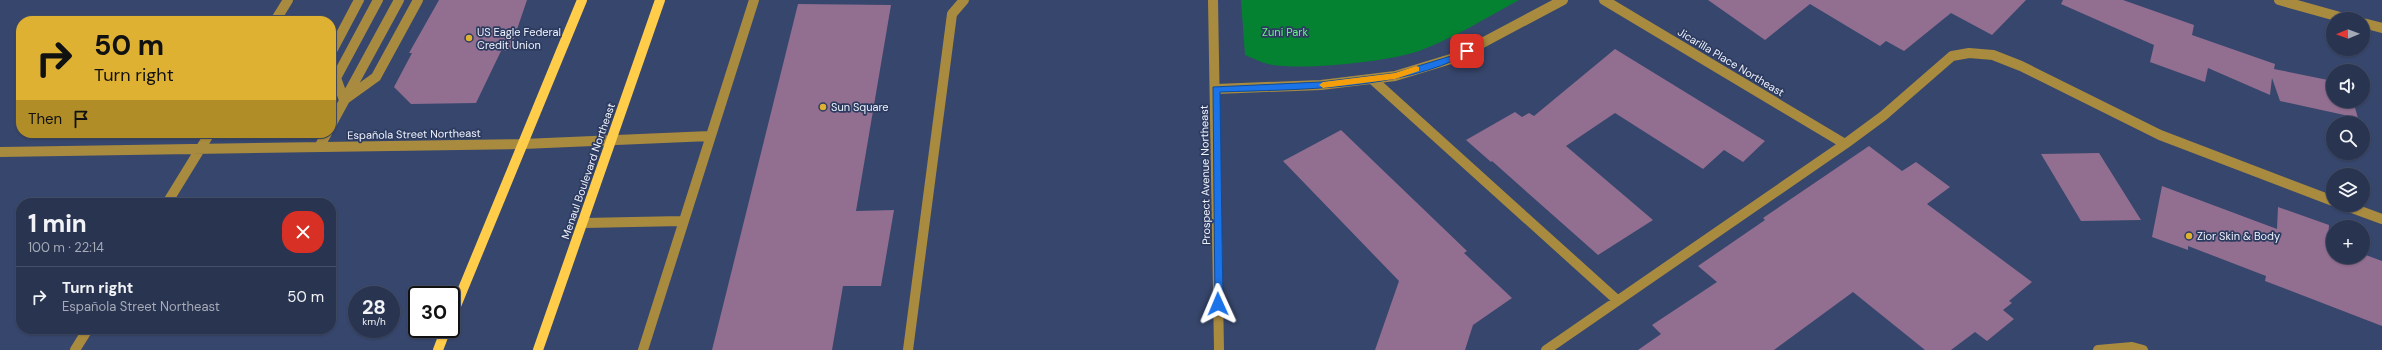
<!DOCTYPE html>
<html lang="en">
<head>
<meta charset="utf-8">
<style>
	:root { --surface:#293451; --page:#353f5b; --text:#f1f3f6; --muted:#a5aab7; --line:#454f68 }
	body { margin:0; font-family:"DM Sans",sans-serif; background:var(--page); color:var(--text); height:100vh; display:flex; flex-direction:column; font-size:15px; white-space:nowrap }
	* { box-sizing:border-box; margin:0 }
	p { font-size:13px; color:var(--muted) }
	.icon { flex:none; width:22px; height:22px; fill:none; stroke:currentColor; stroke-width:2; stroke-linecap:round; stroke-linejoin:round }
	.map { position:relative; flex:1; overflow:hidden }
	.panel { position:absolute; left:16px; top:198px; width:320px; height:136px; display:flex; flex-direction:column; background:var(--surface); border-radius:16px; box-shadow:0 1px 3px #0004,0 0 0 1px var(--line) }
	.panel>* { flex:none }
	.guide { position:absolute; left:16px; top:16px; width:320px; height:122px; border-radius:16px; box-shadow:0 1px 3px #0004,0 0 0 1px var(--line); background:#deb133; color:#111; overflow:hidden }
	.needle { width:26px; rotate:269deg }
	.buttons { position:absolute; left:2326px; top:12px; display:grid; gap:8px }
	.buttons a { display:grid; place-items:center; width:44px; height:44px; border-radius:50%; background:var(--surface); box-shadow:0 1px 3px #0004,0 0 0 1px var(--line); font-size:20px }
	.speed { position:absolute; left:348px; top:286px; display:flex; gap:8px; font-size:20px; font-weight:700; text-align:center }
	.speed>* { display:grid; place-content:center; width:52px; height:52px; border-radius:50%; background:var(--surface); box-shadow:0 1px 3px #0004,0 0 0 1px var(--line); line-height:1 }
	.speed small { font-size:10px; font-weight:400 }
	.speed .limit { border:2px solid #111; border-radius:6px; background:#fff; color:#111 }
	.pin { position:absolute; display:grid; place-items:center; width:34px; height:34px; color:#fff; margin:-17px; border-radius:8px; box-shadow:0 2px 6px #0006 }
	.me { position:absolute; width:44px; margin:-22px; rotate:359deg; stroke-linejoin:round; filter:drop-shadow(0 0 3px #0008) }
	.turn { display:flex; align-items:center; gap:14px; height:84px; padding:0 12px; font-size:18px }
	.turn .icon { width:52px; height:52px; stroke-width:2.5 }
	.turn b { display:block; font-size:28px; line-height:34px }
	.then { display:flex; align-items:center; height:38px; padding:0 12px; background:#0003; gap:8px; font-size:15px }
	.round { display:grid; place-items:center; flex:none; width:42px; height:42px; border-radius:16px; background:var(--page) }
	.headline { display:flex; align-items:center; justify-content:space-between; height:68px; padding:0 12px }
	h1 { font-size:24px; font-weight:800; line-height:30px }
	ul { padding:0; list-style:none }
	li { display:flex; align-items:center; gap:12px; height:60px; padding:0 12px; border-top:1px solid var(--line) }
	li div { flex:1 }
	li b { display:block; font-size:15px }
	li em { font-style:normal }
	.map>svg:first-child { display:block }
	.green { fill:#058231 }
	.building { fill:#926e90 }
	.lines { fill:none; stroke-linecap:round; stroke-linejoin:round }
	.minor { stroke:#a98b3f; stroke-width:10 }
	.major { stroke:#ffcd49; stroke-width:10 }
	.route { fill:#1a73e8; stroke:#114b97 }
	.slow { fill:#f59e0b }
	.poi-dot { fill:#deb133; stroke:#2d3b60; stroke-width:1.5 }
	.labels { text-anchor:middle; dominant-baseline:central; stroke-width:3.5; stroke-linejoin:round; paint-order:stroke }
	.poi-label { font-size:11px; fill:#eff3fd; stroke:#2d3b60; text-anchor:start }
	.park-label { font-size:11px; fill:#66f382; stroke:#2d3b60 }
	.street-label { font-size:11px; fill:#eff3fd; stroke:#2d3b60 }
</style>
</head>
<body>
<div class="map">
<svg width="2382" height="350" viewBox="0 0 2382 350">
	<rect width="100%" height="100%" fill="#37466c"/>
	<path class="green" d="M1241,0H1519C1486,18 1454,38 1419,51C1387,62 1300,71 1268,64C1260,62 1253,58 1245,55Z"/>
	<path class="building" d="M439,0H527L510,50L501,51L476,103L411,104L394,87L412,53H409Z
		M1708,0H2026L1992,35L1951,13L1904,51L1886,41L1880,46L1810,4L1765,40Z
		M2063,0H2123L2194,25L2192,35L2275,64L2274,69L2333,81V101H2353L2358,118L2280,101L2272,78L2270,95L2208,68L2205,82L2150,62L2154,45L2061,4Z
		M798,4L891,5L856,211L894,210L881,286H843L832,350H712Z
		M1615,49L1765,141L1743,162L1724,150L1703,169L1615,113L1566,146L1653,220L1598,255L1492,161L1491,162L1466,140L1515,112L1522,117L1529,113L1534,116Z
		M1341,130L1467,251L1464,253L1512,298L1473,325L1465,350H1375L1399,281L1283,161Z
		M1869,146L1902,171L1916,162L1950,187L1927,204L2032,282L2009,301L2012,303L2003,310L2014,319L1987,341L1975,332L1951,350H1925L1853,292L1774,350H1638L1661,334L1652,325L1717,282L1698,266L1765,220L1763,218Z
		M2099,153L2141,220L2081,221L2041,154Z
		M2162,186L2277,229L2278,207L2329,225L2328,241L2333,243V257H2363V254L2382,261V326L2265,281L2266,276L2188,246V250L2152,237Z"/>
	<g class="lines">
		<path class="minor" d="M378,0L336,78L344,100L376,77L418,0
			M1213,0L1219,350
			M1604,0L1845,144
			M2279,0L2347,19
			M275,21L288,0
			M2363,23L2382,28
			M331,53L359,0
			M1372,79L1617,300
			M1216,89L1321,85L1395,76L1454,58L1563,0
			M331,125L399,0
			M319,147L327,133
			M0,152L523,144L710,136
			M167,203L210,133
			M2344,205L2382,219
			M584,223L682,221
			M75,350L88,329
			M643,350L754,0
			M908,350L952,14L964,0
			M1546,350L1845,144L1883,116L1952,56L1969,53L1993,55L2021,66L2160,135L2333,201
			M2098,350L2132,347L2143,350"/>
		<path class="major" d="M451,318L582,0
			M438,350L446,329
			M538,350L660,0"/>
	</g>
	<path class="route" d="M1467,48L1471,51L1470,53C1397,91 1301,89 1220,92L1223,304L1218,308L1215,307L1213,87L1321,82L1395,73L1451,56Z"/>
	<path class="slow" d="M1416,66L1419,67V71L1395,79L1323,88L1319,85L1323,82L1395,73Z"/>
	<g class="poi-dot">
		<circle cx="469" cy="38" r="4"/>
		<circle cx="823" cy="107" r="4"/>
		<circle cx="2189" cy="236" r="4"/>
	</g>
	<g class="labels">
		<g class="poi-label">
			<text x="477" y="32">US Eagle Federal<tspan x="477" dy="13">Credit Union</tspan></text>
			<text x="831" y="107">Sun Square</text>
			<text x="2197" y="236">Zior Skin &amp; Body</text>
		</g>
		<g class="park-label">
			<text x="1285" y="32">Zuni Park</text>
		</g>
		<g class="street-label">
			<text transform="translate(1731 62) rotate(31)">Jicarilla Place Northeast</text>
			<text transform="translate(414 134) rotate(-1)">Española Street Northeast</text>
			<text transform="translate(588 171) rotate(-71)">Menaul Boulevard Northeast</text>
			<text transform="translate(1205 175) rotate(-91)">Prospect Avenue Northeast</text>
		</g>
	</g>
</svg>
<div class="buttons">
<a><svg class="needle" viewBox="-14 -14 28 28"><path d="M0-13l5 13h-10z" fill="#e53935"/><path d="M0 13l5-13h-10z" fill="#a5aab7"/></svg></a>
<a><svg class="icon" aria-label="sound" viewBox="0 0 24 24"><path d="M4 9h4l5-4v14l-5-4H4zM17 9q2 3 0 6"/></svg></a>
<a><svg class="icon" aria-label="search" viewBox="0 0 24 24"><circle cx="10" cy="10" r="6"/><path d="M15 15l6 6"/></svg></a>
<a><svg class="icon" aria-label="layers" viewBox="0 0 24 24"><path d="M12 4l9 5-9 5-9-5zM3 14l9 5 9-5"/></svg></a>
<a>+</a>
</div>
<div class="speed"><div>28<small>km/h</small></div><div class="limit">30</div></div>
<div class="pin" style="left:1467px;top:51px;background:#d93025"><svg class="icon" aria-label="arrive" viewBox="0 0 24 24"><path d="M6 21V4h12l-3 4 3 4H6"/></svg></div>
<svg class="me" style="left:1218px;top:304px" viewBox="-20 -20 40 40"><path d="M0-17L14 15 0 8-14 15z" fill="#1a73e8" stroke="#fff" stroke-width="4"/></svg>
<div class="guide">
<div class="turn"><svg class="icon" aria-label="right" viewBox="0 0 24 24"><path d="M7 20v-9h11M14 6l5 5-5 5"/></svg><div><b>50 m</b>Turn right</div></div>
<div class="then">Then<svg class="icon" aria-label="arrive" viewBox="0 0 24 24"><path d="M6 21V4h12l-3 4 3 4H6"/></svg></div>
</div>
<section class="panel">
<div class="headline"><div><h1>1 min</h1><p>100 m · 22:14</p></div><a class="round" style="background:#d93025;color:#fff"><svg class="icon" aria-label="close" viewBox="0 0 24 24"><path d="M6 6l12 12M18 6L6 18"/></svg></a></div>
<ul>
<li><svg class="icon" aria-label="right" viewBox="0 0 24 24"><path d="M7 20v-9h11M14 6l5 5-5 5"/></svg><div><b>Turn right</b><p>Española Street Northeast</p></div><em>50 m</em></li>
</ul>
</section>
</div>
</body>
</html>
